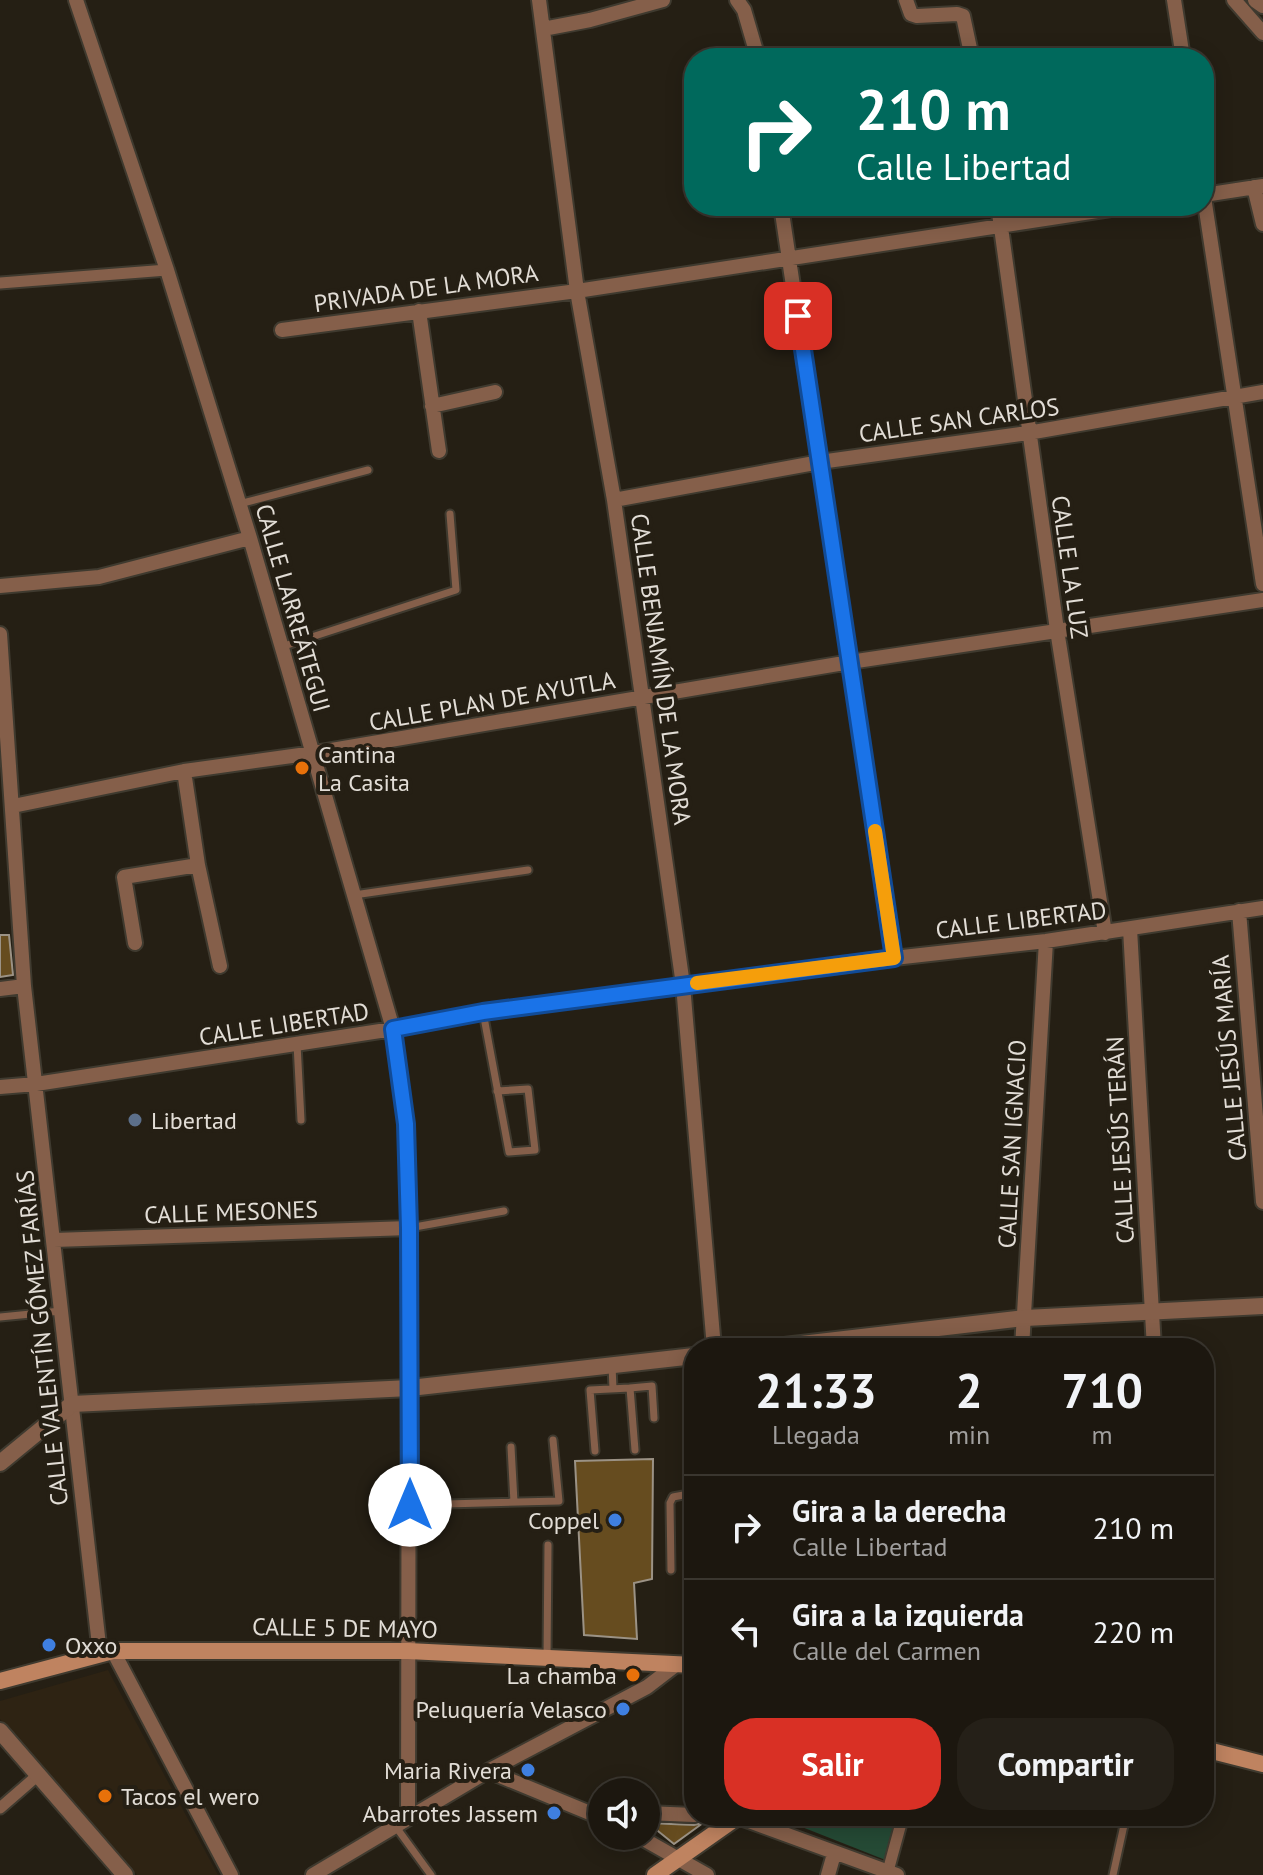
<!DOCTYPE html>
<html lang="es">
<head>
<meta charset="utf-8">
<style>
	:root { --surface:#1c170f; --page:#252018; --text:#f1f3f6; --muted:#a09f9e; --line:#3a362f; --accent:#d93025 }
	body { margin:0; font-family:"PT Sans",sans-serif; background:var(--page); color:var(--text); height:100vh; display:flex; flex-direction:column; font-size:30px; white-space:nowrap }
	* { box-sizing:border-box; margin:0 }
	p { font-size:26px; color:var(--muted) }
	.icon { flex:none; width:44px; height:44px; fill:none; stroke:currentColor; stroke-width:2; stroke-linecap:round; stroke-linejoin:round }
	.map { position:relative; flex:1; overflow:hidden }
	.panel { position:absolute; left:684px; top:1338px; width:530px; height:488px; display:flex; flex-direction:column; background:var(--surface); border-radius:32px; box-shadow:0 4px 20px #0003,0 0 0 2px var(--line) }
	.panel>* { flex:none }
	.hud { position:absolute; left:684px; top:48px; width:530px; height:168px; border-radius:32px; box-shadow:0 4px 20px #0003,0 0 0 2px var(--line); background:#00695c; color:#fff; overflow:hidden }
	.controls { position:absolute; left:588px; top:1778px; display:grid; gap:16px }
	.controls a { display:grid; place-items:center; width:72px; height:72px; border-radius:50%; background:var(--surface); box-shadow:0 4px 20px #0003,0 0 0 2px var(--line); font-size:40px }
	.pin { position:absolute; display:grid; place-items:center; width:68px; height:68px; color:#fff; margin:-34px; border-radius:16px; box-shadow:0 4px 12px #0006 }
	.me { position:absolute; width:88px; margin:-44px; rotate:0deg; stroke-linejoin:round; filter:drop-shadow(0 0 6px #0008) }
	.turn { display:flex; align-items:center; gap:28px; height:168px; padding:0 40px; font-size:36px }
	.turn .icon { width:104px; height:104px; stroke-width:2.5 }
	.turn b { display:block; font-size:56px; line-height:68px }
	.eta { display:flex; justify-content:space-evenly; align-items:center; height:136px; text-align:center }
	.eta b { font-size:48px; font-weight:800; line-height:56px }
	.button { display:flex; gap:16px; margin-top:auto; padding:16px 40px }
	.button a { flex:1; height:92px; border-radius:32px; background:var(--accent); color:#fff; font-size:32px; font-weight:800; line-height:92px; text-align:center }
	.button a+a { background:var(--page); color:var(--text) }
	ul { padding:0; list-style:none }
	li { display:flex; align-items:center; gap:24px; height:104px; padding:0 40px; border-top:2px solid var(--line) }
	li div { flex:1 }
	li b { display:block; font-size:30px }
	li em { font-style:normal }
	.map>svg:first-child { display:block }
	.built { fill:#2e2313 }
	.green { fill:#254a35 }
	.building { fill:#664c1f; stroke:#9b9285; stroke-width:2 }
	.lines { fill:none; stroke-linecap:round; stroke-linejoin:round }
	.service-casing { stroke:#3f3a2f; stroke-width:11 }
	.pedestrian-casing { stroke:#3f3a2f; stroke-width:15 }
	.minor-casing { stroke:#3f3a2f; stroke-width:18 }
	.tertiary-casing { stroke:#3f3a2f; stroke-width:20 }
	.secondary-casing { stroke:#3f3a2f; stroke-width:20 }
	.service { stroke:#855f4a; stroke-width:7 }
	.pedestrian { stroke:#855f4a; stroke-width:11 }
	.minor { stroke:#855f4a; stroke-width:14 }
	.tertiary { stroke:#855f4a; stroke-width:16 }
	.secondary { stroke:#bf8360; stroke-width:16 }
	.route-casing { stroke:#114b97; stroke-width:20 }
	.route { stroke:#1a73e8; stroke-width:14 }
	.slow { stroke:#f59e0b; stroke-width:14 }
	.food-dot { fill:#e8710a; stroke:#251f14; stroke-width:3 }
	.service-dot { fill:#5c6f8a; stroke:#251f14; stroke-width:3 }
	.shop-dot { fill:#3f7fe0; stroke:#251f14; stroke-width:3 }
	.labels { text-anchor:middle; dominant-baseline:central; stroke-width:8; stroke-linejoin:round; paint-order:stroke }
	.street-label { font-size:24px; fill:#e2ddd6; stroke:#251f14 }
	.poi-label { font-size:24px; fill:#e2ddd6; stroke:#251f14; text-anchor:end }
</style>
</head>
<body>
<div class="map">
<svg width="1263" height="1875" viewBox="0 0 1263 1875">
	<rect width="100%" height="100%" fill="#251f14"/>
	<path class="built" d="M108,1670L218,1875H137L0,1719V1701Z"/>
	<path class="green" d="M774,1816H899L888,1861Z"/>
	<path class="building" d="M0,935H9L13,975L0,977Z
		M653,1459L652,1579L634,1583L637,1639L584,1635L575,1461Z
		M648,1823L694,1825L703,1823L674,1844Z"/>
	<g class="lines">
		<defs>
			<path id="service" d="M239,504L368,470
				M281,647L456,590L450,514
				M354,895L528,870
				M483,1012L509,1152L535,1150L528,1089L497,1091
				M297,1044L301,1120
				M409,1228L504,1211
				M0,1317L61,1311
				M932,1348L934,1329
				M612,1365L613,1389
				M630,1388L652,1386L654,1418
				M511,1447L514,1502
				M595,1451L590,1390L630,1388L635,1450
				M410,1505L559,1501L553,1440
				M671,1570L670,1503L673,1497L694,1493
				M547,1658L548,1545
				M396,1827L431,1875
				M1113,1875L1126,1816"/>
			<path id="pedestrian" d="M0,283L167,270
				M0,1808L38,1775
				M888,1871L903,1816"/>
			<path id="minor" d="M76,0L167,270L250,538L393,1029L406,1124L409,1228L408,1816
				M539,0L577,291L614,500L683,985L714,1348
				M737,0L744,10L758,58
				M906,0L911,14L917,16L957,14L963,16L972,58
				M1174,0L1183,58
				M1234,0L1263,33
				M543,29L590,20L663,0
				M1254,187L1263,224
				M1204,195L1263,186
				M1204,197L1263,584
				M781,206L894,958
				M998,206L1057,630L1105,933
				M419,311L439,451
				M282,330L577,291L1130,206
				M432,406L495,392
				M614,500L820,462L1028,433L1263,392
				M0,586L99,577L250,538
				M0,634L24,986L100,1654
				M184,771L198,865L220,966
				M13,806L184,771L314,753L850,662L1263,600
				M1239,911L1263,1202
				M1130,929L1154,1348
				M135,943L124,877L198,865
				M0,989L24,986
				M0,1087L36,1084L393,1029L483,1012L894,958L1046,941L1263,908
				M54,1240L409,1228
				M1022,1348L1046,941
				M113,1651L231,1875
				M488,1771L602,1818
				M646,1813L694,1815
				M719,1816L738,1817L897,1875
				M638,1836L707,1875
				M313,1875L488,1771L647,1687L677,1664
				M828,1875L834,1854"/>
			<path id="tertiary" d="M1256,0L1263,5
				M767,1348L1025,1318L1263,1306
				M0,1463L72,1404L410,1388L694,1356
				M0,1731L125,1875"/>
			<path id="secondary" d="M0,1681L113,1651H408L694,1665
				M1204,1749L1263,1764
				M655,1875L739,1816"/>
		</defs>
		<use href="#service" class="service-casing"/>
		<use href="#pedestrian" class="pedestrian-casing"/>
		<use href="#minor" class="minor-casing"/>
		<use href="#tertiary" class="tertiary-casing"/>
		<use href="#secondary" class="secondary-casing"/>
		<use href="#service" class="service"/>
		<use href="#pedestrian" class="pedestrian"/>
		<use href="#minor" class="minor"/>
		<use href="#tertiary" class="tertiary"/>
		<use href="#secondary" class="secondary"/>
	</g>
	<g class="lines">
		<defs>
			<path id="route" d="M410,1505L409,1228L406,1124L393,1029L483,1012L894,958L798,316"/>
		</defs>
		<use href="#route" class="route-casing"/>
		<use href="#route" class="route"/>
		<path class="slow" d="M697,983L894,958L875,831"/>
	</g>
	<g class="food-dot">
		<circle cx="302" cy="768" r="8"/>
		<circle cx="633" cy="1675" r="8"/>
		<circle cx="105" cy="1796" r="8"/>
	</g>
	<circle class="service-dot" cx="135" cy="1120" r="8"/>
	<g class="shop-dot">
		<circle cx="615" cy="1520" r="8"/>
		<circle cx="49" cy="1645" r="8"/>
		<circle cx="623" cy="1709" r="8"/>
		<circle cx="528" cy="1770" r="8"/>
		<circle cx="554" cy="1813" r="8"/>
	</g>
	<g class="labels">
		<g class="street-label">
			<text transform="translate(426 288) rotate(-8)">PRIVADA DE LA MORA</text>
			<text transform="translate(959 420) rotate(-8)">CALLE SAN CARLOS</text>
			<text transform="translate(1070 567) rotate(82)">CALLE LA LUZ</text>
			<text transform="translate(293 608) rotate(74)">CALLE LARREÁTEGUI</text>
			<text transform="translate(661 669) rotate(82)">CALLE BENJAMÍN DE LA MORA</text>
			<text transform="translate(492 701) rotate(-10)">CALLE PLAN DE AYUTLA</text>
			<text transform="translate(1021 920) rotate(-7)">CALLE LIBERTAD</text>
			<text transform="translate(284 1024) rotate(-9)">CALLE LIBERTAD</text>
			<text transform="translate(1229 1058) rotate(-95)">CALLE JESÚS MARÍA</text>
			<text transform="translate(1120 1140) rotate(-93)">CALLE JESÚS TERÁN</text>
			<text transform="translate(1012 1144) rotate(-87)">CALLE SAN IGNACIO</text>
			<text transform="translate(231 1212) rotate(-2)">CALLE MESONES</text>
			<text transform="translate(42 1338) rotate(-96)">CALLE VALENTÍN GÓMEZ FARÍAS</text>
			<text transform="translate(345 1628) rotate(1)">CALLE 5 DE MAYO</text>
		</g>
		<g class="poi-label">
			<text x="318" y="754" text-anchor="start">Cantina<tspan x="318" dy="28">La Casita</tspan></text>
			<text x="151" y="1120" text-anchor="start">Libertad</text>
			<text x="599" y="1520">Coppel</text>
			<text x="65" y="1645" text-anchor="start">Oxxo</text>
			<text x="617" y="1675">La chamba</text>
			<text x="607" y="1709">Peluquería Velasco</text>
			<text x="512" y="1770">Maria Rivera</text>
			<text x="121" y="1796" text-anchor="start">Tacos el wero</text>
			<text x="538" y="1813">Abarrotes Jassem</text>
		</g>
	</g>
</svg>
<div class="controls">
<a><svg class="icon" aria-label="sound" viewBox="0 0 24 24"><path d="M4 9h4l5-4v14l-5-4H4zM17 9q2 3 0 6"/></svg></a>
</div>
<div class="pin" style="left:798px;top:316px;background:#d93025"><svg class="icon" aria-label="arrive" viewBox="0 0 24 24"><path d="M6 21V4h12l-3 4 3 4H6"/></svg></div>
<svg class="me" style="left:410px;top:1505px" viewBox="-20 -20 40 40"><circle r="19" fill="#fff"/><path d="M0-13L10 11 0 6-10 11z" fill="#1a73e8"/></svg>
<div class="hud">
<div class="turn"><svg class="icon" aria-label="right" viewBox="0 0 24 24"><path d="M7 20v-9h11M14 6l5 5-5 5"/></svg><div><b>210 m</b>Calle Libertad</div></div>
</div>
<section class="panel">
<div class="eta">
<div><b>21:33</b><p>Llegada</p></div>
<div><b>2</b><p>min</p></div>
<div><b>710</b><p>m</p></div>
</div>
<ul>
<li><svg class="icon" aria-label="right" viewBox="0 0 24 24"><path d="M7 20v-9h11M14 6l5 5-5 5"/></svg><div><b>Gira a la derecha</b><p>Calle Libertad</p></div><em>210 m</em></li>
<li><svg class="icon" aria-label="left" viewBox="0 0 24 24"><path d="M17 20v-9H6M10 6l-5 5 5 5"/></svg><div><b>Gira a la izquierda</b><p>Calle del Carmen</p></div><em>220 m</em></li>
</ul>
<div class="button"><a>Salir</a><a>Compartir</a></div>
</section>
</div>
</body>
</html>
